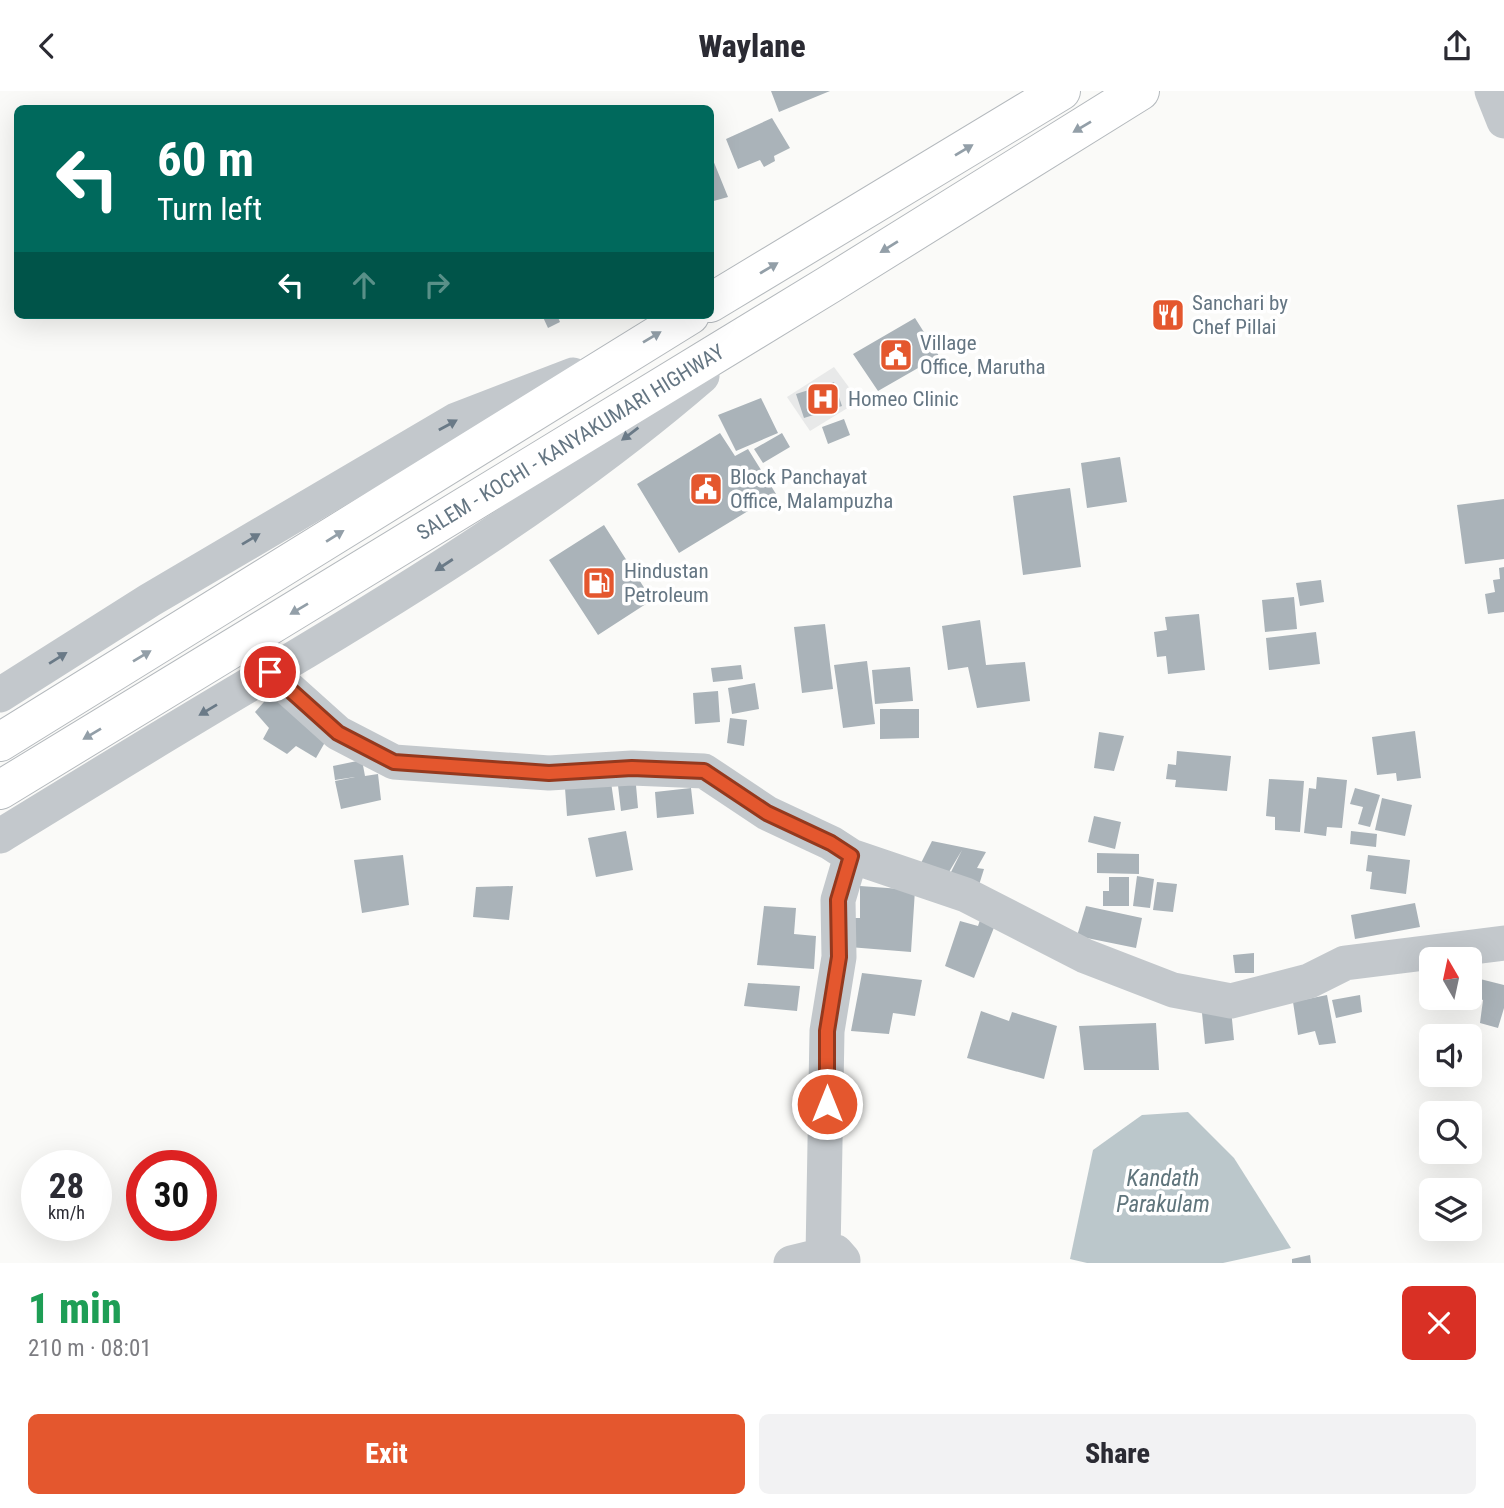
<!DOCTYPE html>
<html lang="en">
<head>
<meta charset="utf-8">
<style>
	:root { --surface:#fff; --page:#f2f2f3; --text:#2b2b33; --muted:#7c7c81; --accent:#e4572e }
	body { margin:0; font-family:"Roboto Condensed",sans-serif; background:var(--page); color:var(--text); height:100vh; display:flex; flex-direction:column; font-size:26px; white-space:nowrap }
	* { box-sizing:border-box; margin:0 }
	p { font-size:23px; color:var(--muted) }
	.icon { flex:none; width:38px; height:38px; fill:none; stroke:currentColor; stroke-width:2; stroke-linecap:round; stroke-linejoin:round }
	.map { position:relative; height:1172px; overflow:hidden }
	.sheet { display:flex; flex-direction:column; background:var(--surface); flex:1 }
	.sheet>* { flex:none }
	.top-card { position:absolute; left:14px; top:14px; width:700px; height:214px; border-radius:10px; box-shadow:0 7px 28px #0002; background:#00695c; color:#fff; overflow:hidden }
	.needle { width:46px; rotate:351deg }
	.buttons { position:absolute; left:1419px; top:856px; display:grid; gap:14px }
	.buttons a { display:grid; place-items:center; width:63px; height:63px; border-radius:10px; background:var(--surface); box-shadow:0 7px 28px #0002; font-size:35px }
	.speed { position:absolute; left:21px; top:1059px; display:flex; gap:14px; font-size:35px; font-weight:700; text-align:center }
	.speed>* { display:grid; place-content:center; width:91px; height:91px; border-radius:50%; background:var(--surface); box-shadow:0 7px 28px #0002; line-height:1 }
	.speed small { font-size:18px; font-weight:400 }
	.speed .limit { border:10px solid #d22; background:#fff; color:#111 }
	.pin { position:absolute; display:grid; place-items:center; width:60px; height:60px; color:#fff; margin:-30px; border:4px solid #fff; border-radius:50%; box-shadow:0 2px 7px #0007 }
	.me { position:absolute; width:77px; margin:-38px; rotate:0deg; stroke-linejoin:round; filter:drop-shadow(0 0 5px #0008) }
	.turn { display:flex; align-items:center; gap:24px; height:147px; padding:0 28px; font-size:32px }
	.turn .icon { width:91px; height:91px; stroke-width:2.5 }
	.turn b { display:block; font-size:49px; line-height:60px }
	.lanes { display:flex; align-items:center; height:66px; padding:0 28px; background:#0003; justify-content:center; gap:35px; direction:ltr }
	.lanes .off { opacity:.35 }
	.round { display:grid; place-items:center; flex:none; width:74px; height:74px; border-radius:10px; background:var(--page) }
	.headline { display:flex; align-items:center; justify-content:space-between; height:119px; padding:0 28px }
	h1 { font-size:42px; font-weight:800; line-height:52px; color:#1e9e55 }
	.cta { display:flex; gap:14px; margin-top:auto; padding:14px 28px }
	.cta a { flex:1; height:80px; border-radius:10px; background:var(--accent); color:#fff; font-size:28px; font-weight:800; line-height:80px; text-align:center }
	.cta a+a { background:var(--page); color:var(--text) }
	header { display:flex; justify-content:space-between; align-items:center; height:91px; padding:0 28px; background:var(--surface); font-size:32px; font-weight:800 }
	.map>svg:first-child { display:block }
	.built { fill:#e8e9e9 }
	.water { fill:#bbc7cb }
	.building { fill:#aab3b9 }
	.lines { fill:none; stroke-linecap:round; stroke-linejoin:round }
	.highway-casing { stroke:#b4b9bd; stroke-width:40 }
	.minor { stroke:#c3c8cc; stroke-width:35 }
	.highway { stroke:#fff; stroke-width:38 }
	.oneway { fill:#939fa8 }
	.oneway2 { fill:#6a7a87 }
	.route-casing { stroke:#94391e; stroke-width:18 }
	.route { stroke:#e4572e; stroke-width:12 }
	.labels { text-anchor:middle; dominant-baseline:central; stroke-width:7; stroke-linejoin:round; paint-order:stroke }
	.poi-label { font-size:21px; fill:#657683; stroke:#fff; text-anchor:start }
	.street-label { font-size:21px; fill:#657683; stroke:#fff }
	.water-label { font-size:23px; font-style:italic; fill:#60757c; stroke:#fff }
</style>
</head>
<body>
<header><svg class="icon" aria-label="back" viewBox="0 0 24 24"><path d="M15 5l-7 7 7 7"/></svg>Waylane<svg class="icon" aria-label="share" viewBox="0 0 24 24"><path d="M12 15V3M7 8l5-5 5 5M5 13v7h14v-7"/></svg></header>
<div class="map">
<svg width="1504" height="1172" viewBox="0 0 1504 1172">
	<rect width="100%" height="100%" fill="#fafaf8"/>
	<path class="built" d="M834,276L859,310L810,340L787,306Z"/>
	<path class="water" d="M1188,1021L1234,1067L1291,1157L1223,1172H1087L1070,1168L1093,1059L1142,1024Z"/>
	<path class="building" d="M771,0H830L779,21Z
		M772,27L790,57L774,65L775,70L764,76L760,69L738,78L726,48Z
		M710,69H713L728,106L710,111Z
		M542,224H557L560,231L548,237Z
		M915,227L939,265L878,300L853,263Z
		M834,291L842,315L804,327L796,303Z
		M761,307L778,342L736,360L718,324Z
		M844,328L850,344L828,353L822,336Z
		M720,342L735,365L748,358L776,403L679,462L637,393Z
		M782,342L790,356L763,372L754,358Z
		M1120,366L1127,411L1087,417L1081,372Z
		M1070,397L1081,476L1023,484L1013,405Z
		M1504,408V468L1465,473L1457,414Z
		M604,434L652,509L598,544L549,469Z
		M1504,476V521L1488,523L1485,503L1495,501L1493,489L1500,488L1499,477Z
		M1321,489L1324,511L1300,515L1296,492Z
		M1294,506L1297,538L1265,541L1262,509Z
		M1199,523L1205,579L1168,583L1166,565L1157,566L1154,541L1167,539L1165,526Z
		M980,529L986,574L1025,571L1030,610L977,617L968,576L948,579L942,535Z
		M825,533L833,598L802,602L794,536Z
		M1316,541L1320,573L1269,579L1266,547Z
		M867,570L875,633L843,637L834,574Z
		M741,574L743,588L713,591L711,577Z
		M910,576L913,610L875,613L872,579Z
		M755,592L759,618L732,623L728,597Z
		M718,600L720,631L695,633L693,602Z
		M271,603L328,646L316,667L296,655L287,663L263,648L269,637L255,621Z
		M880,618H919V647L880,648Z
		M730,627L747,629L744,655L727,652Z
		M1415,640L1421,687L1397,690L1396,682L1377,684L1372,646Z
		M1099,641L1124,645L1114,680L1094,677Z
		M1177,660L1231,665L1227,700L1175,696L1176,689L1166,688L1168,673L1176,674Z
		M362,669L365,685L378,683L381,709L341,718L335,690L355,686L335,689L333,675Z
		M635,683L638,717L621,720L617,686Z
		M1317,686L1347,689L1342,737L1327,736L1326,745L1304,742L1309,697L1316,698Z
		M1269,688L1304,690L1300,741L1275,739V726L1266,725Z
		M611,691L615,719L567,725L565,697Z
		M691,697L694,723L657,727L655,701Z
		M1355,697L1380,704L1370,736L1358,733L1363,716L1350,713Z
		M1382,707L1412,714L1405,745L1375,739Z
		M1094,725L1121,731L1115,758L1088,751Z
		M626,740L633,779L596,786L588,747Z
		M1351,740L1377,743L1376,756L1350,753Z
		M932,750L986,761L977,777L984,778L979,794L949,785L962,759L949,781L920,774Z
		M1097,762L1139,763V783L1097,782Z
		M403,764L409,814L362,822L354,769Z
		M1368,764L1410,769L1406,803L1370,798L1372,781L1366,780Z
		M1137,785L1154,788L1150,817L1133,815Z
		M1109,786H1129V815H1103V800H1109Z
		M1157,791L1177,793L1173,821L1153,819Z
		M513,795L509,829L473,826L476,796Z
		M860,795L915,799L911,861L849,856L853,827H860Z
		M1415,812L1420,836L1355,848L1351,824Z
		M764,815L796,817L794,843L816,845L814,878L757,874Z
		M1086,815L1142,827L1136,857L1077,845Z
		M980,829L995,834L974,887L945,875L960,830L978,835Z
		M1254,862V882H1235L1233,864Z
		M862,882L922,889L915,925L893,922L889,943L851,940Z
		M1480,888L1504,894V917L1498,937L1480,932L1483,909L1475,906Z
		M748,892L800,895L797,920L744,915Z
		M1327,904L1336,952L1319,954L1315,940L1298,944L1293,911Z
		M1360,904L1362,921L1336,927L1332,909Z
		M1231,918L1234,949L1205,953L1202,922Z
		M981,920L1009,930L1012,921L1057,935L1044,988L967,967Z
		M1156,932L1159,979H1084L1079,935Z
		M1310,1164L1311,1172H1292V1168Z"/>
	<g class="lines">
		<defs>
			<g id="highway">
				<path d="M710,212L1061,0"/>
				<path d="M0,651L690,224"/>
				<path id="s1" d="M0,699L830,193L1140,0"/>
			</g>
		</defs>
		<use href="#highway" class="highway-casing"/>
		<path class="minor" d="M1492,0L1504,30
			M270,581L338,642L394,671L549,682L632,677L704,680L767,722L831,752L851,765L838,809L839,866L827,940L823,1164
			M0,604L150,509L456,329L573,284
			M0,745C90,690 180,634 271,581C421,492 570,399 702,285
			M851,765L966,804L1085,865L1173,899L1231,910L1309,890L1345,872L1504,852
			M791,1172L836,1161L843,1169"/>
		<use href="#highway" class="highway"/>
	</g>
	<defs><path id="oneway-solid" d="M-6-.8H1V-3.2L6.5 0L1 3.2V.8H-6Z" transform="scale(1.75)"/></defs>
	<g class="oneway">
		<use href="#oneway-solid" transform="translate(1082 36) rotate(149)"/>
		<use href="#oneway-solid" transform="translate(964 59) rotate(-31)"/>
		<use href="#oneway-solid" transform="translate(889 156) rotate(148)"/>
		<use href="#oneway-solid" transform="translate(769 177) rotate(-31)"/>
		<use href="#oneway-solid" transform="translate(652 246) rotate(-31)"/>
		<use href="#oneway-solid" transform="translate(335 445) rotate(-32)"/>
		<use href="#oneway-solid" transform="translate(299 518) rotate(149)"/>
		<use href="#oneway-solid" transform="translate(142 565) rotate(-31)"/>
		<use href="#oneway-solid" transform="translate(92 643) rotate(149)"/>
	</g>
	<g class="oneway2">
		<use href="#oneway-solid" transform="translate(448 334) rotate(-29)"/>
		<use href="#oneway-solid" transform="translate(630 343) rotate(143)"/>
		<use href="#oneway-solid" transform="translate(251 448) rotate(-31)"/>
		<use href="#oneway-solid" transform="translate(444 474) rotate(147)"/>
		<use href="#oneway-solid" transform="translate(58 567) rotate(-32)"/>
		<use href="#oneway-solid" transform="translate(208 619) rotate(149)"/>
	</g>
	<g class="lines">
		<defs>
			<path id="route" d="M270,581L338,642L394,671L549,682L632,677L704,680L767,722L831,752L851,765L838,809L839,866L827,940V1013"/>
		</defs>
		<use href="#route" class="route-casing"/>
		<use href="#route" class="route"/>
	</g>
	<defs>
		<symbol id="restaurant-square" viewBox="-11 -11 22 22"><rect x="-9" y="-9" width="18" height="18" rx="4" fill="#e4572e" stroke="#fff"/><path d="M-5-6h1v4h1v-4h1v4h1v-4h1v5L-1.5 .5V6h-2V.5L-5-1ZM5-6V6H3V1.5H1.5Q1.5-4 5-6Z" fill="#fff"/></symbol>
		<symbol id="civic-square" viewBox="-11 -11 22 22"><rect x="-9" y="-9" width="18" height="18" rx="4" fill="#e4572e" stroke="#fff"/><path d="M-.6-6.5H3V-4.5H.6V-3L4-1V1h2V6H-6V1h2V-1L-.6-3ZM-1.2 2.5V6h2.4V2.5Z" fill="#fff"/></symbol>
		<symbol id="hospital-square" viewBox="-11 -11 22 22"><rect x="-9" y="-9" width="18" height="18" rx="4" fill="#e4572e" stroke="#fff"/><path d="M-5-5h3v3.5h4V-5h3V5h-3V1.5h-4V5h-3Z" fill="#fff"/></symbol>
		<symbol id="fuel-square" viewBox="-11 -11 22 22"><rect x="-9" y="-9" width="18" height="18" rx="4" fill="#e4572e" stroke="#fff"/><path d="M-5.5-6h7V0h2V4h1.3V-2.5L3-4.5l.8-.8L6-3V5H2.5V1h-1V6h-7ZM-4.2-4.7v3.2H.2V-4.7Z" fill="#fff"/></symbol>
	</defs>
	<g fill-rule="evenodd">
		<use href="#restaurant-square" x="1149" y="205" width="38" height="38"/>
		<use href="#civic-square" x="877" y="245" width="38" height="38"/>
		<use href="#hospital-square" x="804" y="289" width="38" height="38"/>
		<use href="#civic-square" x="687" y="379" width="38" height="38"/>
		<use href="#fuel-square" x="580" y="473" width="38" height="38"/>
	</g>
	<g class="labels">
		<g class="poi-label">
			<text x="1192" y="212">Sanchari by<tspan x="1192" dy="24">Chef Pillai</tspan></text>
			<text x="920" y="252">Village<tspan x="920" dy="24">Office, Marutha</tspan></text>
			<text x="848" y="308">Homeo Clinic</text>
			<text x="730" y="386">Block Panchayat<tspan x="730" dy="24">Office, Malampuzha</tspan></text>
			<text x="624" y="480">Hindustan<tspan x="624" dy="24">Petroleum</tspan></text>
		</g>
		<g class="street-label">
			<text stroke="none"><textPath href="#s1" startOffset="668">SALEM - KOCHI - KANYAKUMARI HIGHWAY</textPath></text>
		</g>
		<g class="water-label">
			<text x="1163" y="1087">Kandath<tspan x="1163" dy="26">Parakulam</tspan></text>
		</g>
	</g>
</svg>
<div class="buttons">
<a><svg class="needle" viewBox="-14 -14 28 28"><path d="M0-13l5 13h-10z" fill="#e53935"/><path d="M0 13l5-13h-10z" fill="#7c7c81"/></svg></a>
<a><svg class="icon" aria-label="sound" viewBox="0 0 24 24"><path d="M4 9h4l5-4v14l-5-4H4zM17 9q2 3 0 6"/></svg></a>
<a><svg class="icon" aria-label="search" viewBox="0 0 24 24"><circle cx="10" cy="10" r="6"/><path d="M15 15l6 6"/></svg></a>
<a><svg class="icon" aria-label="layers" viewBox="0 0 24 24"><path d="M12 4l9 5-9 5-9-5zM3 14l9 5 9-5"/></svg></a>
</div>
<div class="speed"><div>28<small>km/h</small></div><div class="limit">30</div></div>
<div class="pin" style="left:270px;top:581px;background:#d93025"><svg class="icon" aria-label="arrive" viewBox="0 0 24 24"><path d="M6 21V4h12l-3 4 3 4H6"/></svg></div>
<svg class="me" style="left:827px;top:1013px" viewBox="-20 -20 40 40"><circle r="17" fill="#e4572e" stroke="#fff" stroke-width="3"/><path d="M0-11L8 9 0 5-8 9z" fill="#fff"/></svg>
<div class="top-card">
<div class="turn"><svg class="icon" aria-label="left" viewBox="0 0 24 24"><path d="M17 20v-9H6M10 6l-5 5 5 5"/></svg><div><b>60 m</b>Turn left</div></div>
<div class="lanes"><svg class="icon" aria-label="left" viewBox="0 0 24 24"><path d="M17 20v-9H6M10 6l-5 5 5 5"/></svg><svg class="icon off" aria-label="ahead" viewBox="0 0 24 24"><path d="M12 20V5M6 11l6-6 6 6"/></svg><svg class="icon off" aria-label="right" viewBox="0 0 24 24"><path d="M7 20v-9h11M14 6l5 5-5 5"/></svg></div>
</div>
</div>
<section class="sheet">
<div class="headline"><div><h1>1 min</h1><p>210 m · 08:01</p></div><a class="round" style="background:#d93025;color:#fff"><svg class="icon" aria-label="close" viewBox="0 0 24 24"><path d="M6 6l12 12M18 6L6 18"/></svg></a></div>
<div class="cta"><a>Exit</a><a>Share</a></div>
</section>
</body>
</html>
